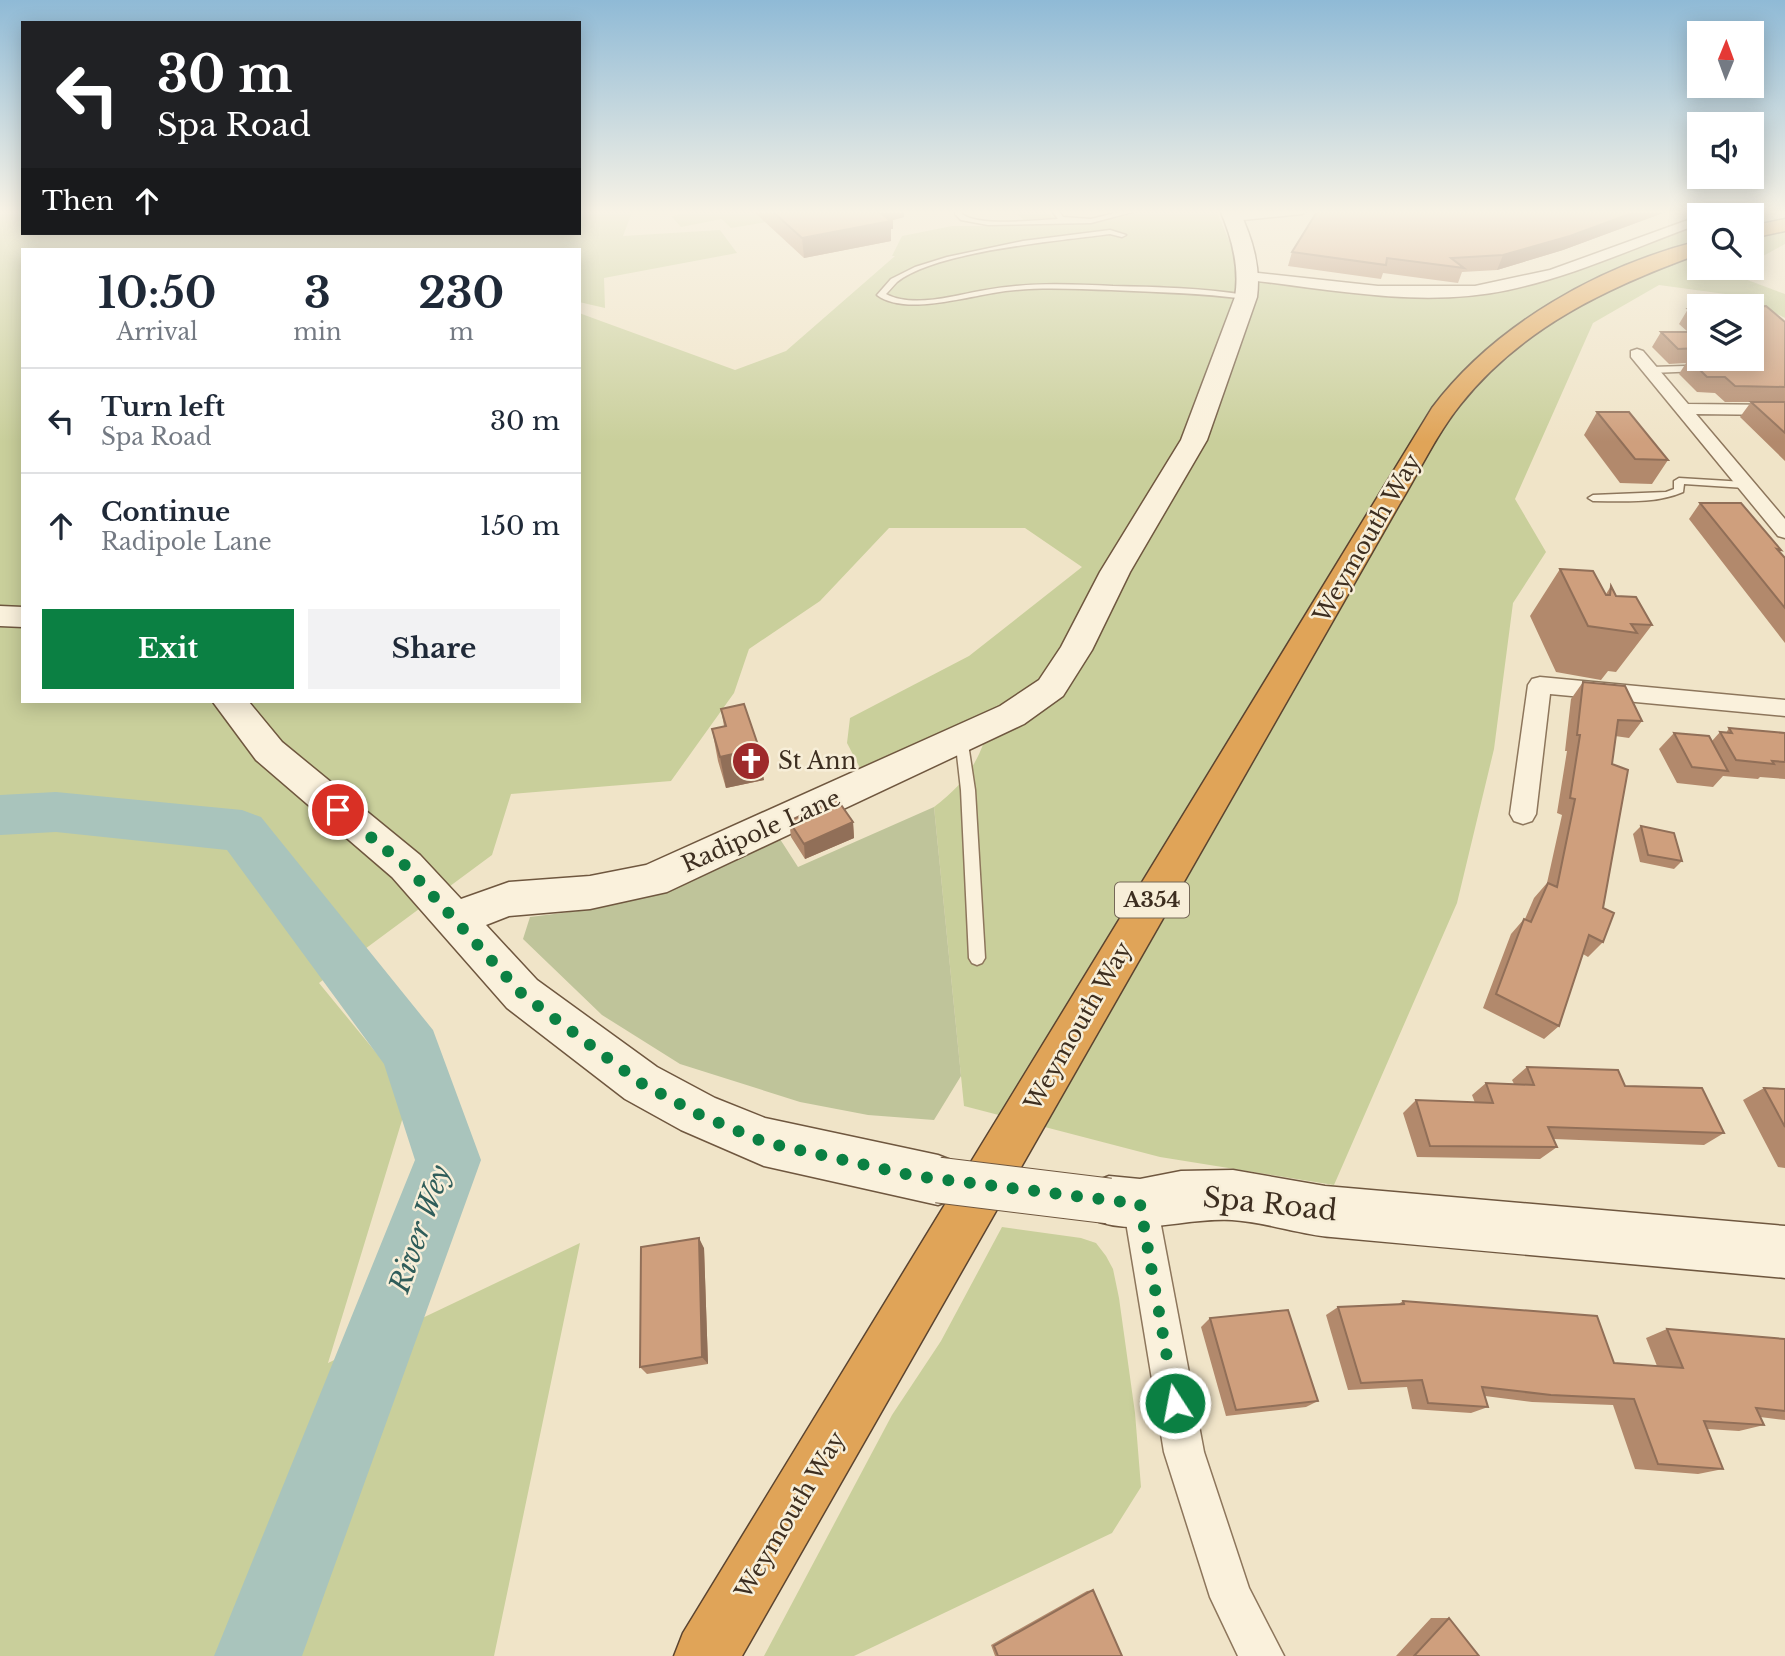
<!DOCTYPE html>
<html lang="en">
<head>
<meta charset="utf-8">
<style>
	:root { --surface:#fff; --page:#f2f2f3; --text:#1f2937; --muted:#747a83; --line:#e0e1e3; --accent:#0b8043 }
	body { margin:0; font-family:"Libre Baskerville",serif; background:var(--page); color:var(--text); height:100vh; display:flex; flex-direction:column; font-size:26px; white-space:nowrap }
	* { box-sizing:border-box; margin:0 }
	p { font-size:23px; color:var(--muted) }
	.icon { flex:none; width:38px; height:38px; fill:none; stroke:currentColor; stroke-width:2; stroke-linecap:round; stroke-linejoin:round }
	.map { position:relative; flex:1; overflow:hidden }
	.details { position:absolute; left:21px; top:248px; width:560px; height:455px; display:flex; flex-direction:column; background:var(--surface); border-radius:0px; box-shadow:0 4px 18px #0003 }
	.details>* { flex:none }
	.top-card { position:absolute; left:21px; top:21px; width:560px; height:214px; border-radius:0px; box-shadow:0 4px 18px #0003; background:#202124; color:#fff; overflow:hidden }
	.needle { width:46px; rotate:1deg }
	.tools { position:absolute; left:1687px; top:21px; display:grid; gap:14px }
	.tools a { display:grid; place-items:center; width:77px; height:77px; border-radius:0px; background:var(--surface); box-shadow:0 4px 18px #0003; font-size:35px }
	.pin { position:absolute; display:grid; place-items:center; width:60px; height:60px; color:#fff; margin:-30px; border:4px solid #fff; border-radius:50%; box-shadow:0 2px 7px #0007 }
	.me { position:absolute; width:77px; margin:-38px; rotate:349deg; stroke-linejoin:round; filter:drop-shadow(0 0 5px #0008) }
	.turn { display:flex; align-items:center; gap:24px; height:147px; padding:0 21px; font-size:32px }
	.turn .icon { width:91px; height:91px; stroke-width:2.5 }
	.turn b { display:block; font-size:49px; line-height:60px }
	.then { display:flex; align-items:center; height:66px; padding:0 21px; background:#0003; gap:14px; font-size:26px }
	.eta { display:flex; justify-content:space-evenly; align-items:center; height:119px; text-align:center }
	.eta b { font-size:42px; font-weight:700; line-height:49px }
	.cta { display:flex; gap:14px; margin-top:auto; padding:14px 21px }
	.cta a { flex:1; height:80px; border-radius:0px; background:var(--accent); color:#fff; font-size:28px; font-weight:700; line-height:80px; text-align:center }
	.cta a+a { background:var(--page); color:var(--text) }
	ul { padding:0; list-style:none }
	li { display:flex; align-items:center; gap:21px; height:105px; padding:0 21px; border-top:2px solid var(--line) }
	li div { flex:1 }
	li b { display:block; font-size:26px }
	li em { font-style:normal }
	.map>svg:first-child { display:block }
	.green { fill:#c9cf9b }
	.cemetery { fill:#bfc49a }
	.lines { fill:none; stroke-linecap:round; stroke-linejoin:round }
	.river { fill:#a9c4bc; fill-rule:evenodd }
	.lane-casing { stroke:#8d765c; stroke-width:3 }
	.street-casing { stroke:#8d765c; stroke-width:3 }
	.secondary-casing { stroke:#6f573f; stroke-width:3 }
	.highway-casing { stroke:#5b4430; stroke-width:3 }
	.lane { fill:#faf1dc; fill-rule:evenodd }
	.street { fill:#faf1dc; fill-rule:evenodd }
	.secondary { fill:#faf1dc; fill-rule:evenodd }
	.highway { fill:#e0a458; fill-rule:evenodd }
	.secondary-bridge-casing { stroke:#6f573f; stroke-width:47; stroke-linecap:butt }
	.secondary-bridge { stroke:#faf1dc; stroke-width:45 }
	.wall { fill:#b2896c }
	.shaded-wall { fill:#916f58 }
	.building { fill:#cf9f7d; stroke:#916f58; stroke-width:2 }
	.route { stroke:#0b8043; stroke-width:12; stroke-dasharray:0 21.6 }
	.labels { text-anchor:middle; dominant-baseline:central; stroke-width:5; stroke-linejoin:round; paint-order:stroke }
	.shield { fill:#f7eed8; stroke:#756857; stroke-width:2 }
	.shield-label { font-size:21px; font-weight:bold; fill:#3d2e20 }
	.street-label { font-size:23px; fill:#3d2e20; stroke:#f7eed8 }
	.poi-label { font-size:23px; fill:#3d2e20; stroke:#f7eed8; text-anchor:start }
	.near-street-label { font-size:28px; fill:#3d2e20; stroke:#f7eed8 }
	.near-water-label { font-size:28px; font-style:italic; fill:#2f5d5a; stroke:#f7eed8 }
</style>
</head>
<body>
<div class="map">
<svg width="1785" height="1656" viewBox="0 0 1785 1656">
	<rect width="100%" height="100%" fill="#f0e4c8"/>
	<path class="green" d="M0,210H23V233H579V210H633L623,236L720,230L737,253L604,278L605,308L579,302V250H23V702H579V313L735,370L786,351L895,256H892L902,236L952,226H1031L1012,210H1043L1065,225L1096,223L1148,210H1216L1244,276L1235,293L1249,276C1336,292 1421,302 1509,290C1533,286 1557,276 1580,267C1620,252 1659,237 1699,221V237L1672,251L1699,256V268H1738L1729,273L1785,294V318L1740,296L1659,285L1593,323L1515,499L1546,552L1513,603L1494,749L1457,903L1334,1185L1160,1157L964,1106L934,807C958,789 974,770 984,742L962,722L860,768L847,743L850,718L969,656L1082,567L1025,528H889L820,601L749,649L734,693L671,781L511,794L492,855L319,983L410,1094L328,1363L580,1243L494,1656H0Z
		M705,210H797L803,216L731,228L722,219L681,227L671,216Z
		M1785,230V244L1752,262V238Z
		M1002,1227L1081,1238L1096,1243L1106,1256L1113,1269L1119,1298L1135,1413L1141,1487L1112,1533L854,1656H764L892,1415L941,1341Z"/>
	<path class="cemetery" d="M934,807L961,1076L934,1120L868,1115L800,1102L680,1064L602,1015L523,939L530,917L586,910L644,895L778,836L798,867Z"/>
	<g class="lines">
		<path class="river" d="M56,792L242,810L261,817L433,1030L481,1160L302,1656H214L415,1160L384,1064L227,850L56,832L0,835V795Z"/>
		<defs>
			<path id="lane" d="M957,210H964L962,214C978,227 1036,220 1058,219L1051,210H1058L1063,217L1091,219L1127,210H1140L1091,223L988,225L961,220L955,214Z
				M1110,230L1126,235L1122,237L1110,234C1058,241 936,251 897,282C893,286 889,291 886,294C912,308 953,296 980,291C1025,282 1068,284 1113,286C1158,287 1202,288 1246,295L1250,297L1246,299C1201,293 1157,292 1111,290C1072,289 1032,286 993,293C962,298 903,315 877,295L891,279L915,267L947,257L1023,241Z
				M1714,359H1723L1730,367L1726,370L1651,373L1647,370L1651,367L1719,365Z
				M1679,478L1745,482L1750,485L1745,488L1684,484L1683,492C1655,504 1622,501 1593,501L1588,498L1593,495L1666,492L1674,489V481Z
				M961,732L967,737L975,790L985,958L982,963L977,965L972,963L969,958L961,790L955,737Z"/>
			<path id="street" d="M1261,210H1308L1302,214L1233,221L1226,217L1233,213Z
				M1699,216V224C1636,247 1574,276 1508,290C1423,308 1334,290 1249,280L1242,276L1249,272L1378,286H1475L1550,270Z
				M1637,349L1643,351L1688,404L1785,405V415L1696,414L1785,519V538L1778,536L1631,357V351Z
				M1540,677L1785,700V716L1550,694L1536,814L1532,821L1523,824L1514,821L1510,814L1528,685L1532,679Z
				M1140,1187L1152,1192L1157,1204L1204,1452L1249,1588L1284,1656H1238L1210,1597L1164,1452L1123,1204L1128,1192Z"/>
			<path id="secondary" d="M1220,210H1239C1252,238 1261,266 1257,297L1207,440L1130,572L1092,650L1063,696L1024,724L667,892L590,909L509,916L486,925L537,980L657,1067L715,1098L765,1118L938,1155L956,1162L963,1180L956,1198L938,1205L764,1166L681,1130L625,1099L507,1008L392,877L256,760L213,702H249L282,742L420,855L461,899L509,882L590,876L646,865L1000,706L1039,680L1061,647L1100,572L1181,440L1235,297C1240,267 1232,238 1220,210Z
				M0,606L23,607V627L0,626Z
				M1233,1170L1325,1186L1785,1226V1278C1634,1264 1482,1251 1331,1237C1298,1234 1265,1222 1232,1220C1184,1217 1137,1238 1091,1219L1084,1201L1091,1183L1109,1176L1140,1179L1181,1171Z"/>
			<path id="highway" d="M1785,219V231L1752,238V226Z
				M1699,241V254C1608,287 1522,327 1460,405C1436,435 1419,472 1399,505L742,1656H674L683,1633L1432,408C1494,325 1599,266 1699,241Z"/>
		</defs>
		<use href="#lane" class="lane-casing"/>
		<use href="#street" class="street-casing"/>
		<use href="#secondary" class="secondary-casing"/>
		<use href="#highway" class="highway-casing"/>
		<use href="#lane" class="lane"/>
		<use href="#street" class="street"/>
		<use href="#secondary" class="secondary"/>
		<use href="#highway" class="highway"/>
		<defs>
			<path id="secondary-bridge" d="M938,1180L1109,1201"/>
		</defs>
		<use href="#secondary-bridge" class="secondary-bridge-casing"/>
		<use href="#secondary-bridge" class="secondary-bridge"/>
	</g>
	<path class="wall" d="M752,210H904V217L893,220V229H891V241L804,258Z
		M1318,210H1671L1563,250L1497,270L1462,272L1458,283L1383,273L1381,279L1288,266L1292,252Z
		M1688,309H1699V359H1752L1785,322V461L1740,417L1751,402H1725L1715,393L1697,392L1679,374L1686,363L1669,364L1652,347L1661,332H1698H1688L1679,324Z
		M1597,412L1668,460L1652,484L1620,483L1584,435Z
		M1700,503L1781,550L1779,552L1785,558V643L1689,519Z
		M1560,569L1606,594L1611,586L1616,596L1652,625L1616,672L1608,671L1601,680L1556,672L1530,616Z
		M1583,682L1642,721L1629,738L1615,736L1612,764L1603,908V942L1588,957L1583,954L1559,1026L1544,1039L1483,1008L1511,934L1524,919H1525L1534,898L1547,883L1562,815L1557,813L1567,751H1565L1571,699Z
		M721,709L764,780L726,788L718,761L712,729L724,726Z
		M1729,728L1785,733V779L1760,777L1758,779L1723,776L1713,787L1677,783L1659,749L1674,733L1712,741L1720,732L1726,733Z
		M789,821L853,822L854,838L805,859L791,837Z
		M1641,826L1682,861L1674,869L1640,862L1633,834Z
		M1527,1067L1625,1086L1724,1133L1704,1145L1554,1139L1557,1147L1540,1159L1417,1157L1403,1113L1416,1100L1475,1103L1472,1095L1486,1083L1514,1084L1512,1080Z
		M1764,1088L1785,1089V1168L1778,1167L1743,1100Z
		M704,1248L708,1364L647,1374L640,1367Z
		M1403,1301L1614,1363L1657,1366L1646,1338L1667,1329L1785,1339V1420L1760,1417L1764,1425L1739,1431L1707,1429L1723,1469L1698,1474L1635,1469L1613,1405L1532,1402L1485,1396L1488,1407L1471,1413L1412,1409L1407,1387L1348,1390L1326,1315L1338,1307L1397,1305Z
		M1210,1318L1318,1401L1306,1407L1226,1416L1201,1327Z
		M1093,1590L1122,1656H995L991,1645L1087,1591Z
		M1431,1618H1449L1479,1656H1396Z"/>
	<path class="shaded-wall" d="M885,210H904V217L893,220V229H891V241L804,258L802,238Z
		M1641,210H1671L1563,250L1497,270L1503,255Z
		M759,748L764,780L726,788L720,757Z
		M853,822L854,838L805,859L804,844Z
		M699,1238L704,1248L708,1364L702,1357Z"/>
	<path class="building" d="M771,210H886L879,212L891,221L802,238Z
		M1318,210H1641L1570,236L1503,255L1451,258L1464,268L1387,258L1386,265L1292,252Z
		M1766,306L1785,322V387L1735,386L1725,377H1707L1689,359H1752V307Z
		M1688,309H1699V317H1697Z
		M1661,332H1699V348L1678,349Z
		M1751,402H1785V433Z
		M1597,412H1629L1668,460L1635,459Z
		M1700,503H1741L1781,550L1777,549L1785,558V608Z
		M1560,569L1593,571L1606,595H1610L1611,586L1616,596L1636,597L1652,625L1631,624L1637,633L1588,626Z
		M1583,682L1625,686L1642,721L1618,720L1612,764L1628,770L1603,908L1614,913L1603,942L1589,935L1559,1026L1496,994L1524,919L1531,922L1548,883L1557,887L1575,799L1570,798L1580,735H1577Z
		M744,704L759,748L720,757L712,729L726,726L721,709Z
		M1729,728L1785,733V762L1772,761L1774,764L1736,760L1720,732L1732,733Z
		M1674,733L1709,736L1728,771L1692,767Z
		M837,799L853,822L804,844L789,821Z
		M1641,826L1674,833L1682,861L1648,855Z
		M1527,1067L1618,1070L1625,1086L1702,1088L1724,1133L1548,1127L1557,1147L1430,1146L1416,1100L1493,1103L1486,1083L1534,1085Z
		M1764,1088L1785,1089V1127Z
		M699,1238L702,1357L640,1367L641,1247Z
		M1403,1301L1597,1316L1614,1363L1683,1368L1667,1329L1785,1339V1411L1756,1408L1764,1425L1704,1421L1723,1469L1658,1464L1634,1399L1551,1395L1482,1387L1488,1407L1428,1403L1422,1380L1361,1383L1338,1307L1404,1304Z
		M1288,1310L1318,1401L1236,1410L1210,1318Z
		M1093,1590L1122,1656H998L994,1646Z
		M1449,1618L1479,1656H1414Z"/>
	<linearGradient id="sky" x2="0" y2="1"><stop stop-color="#8fbad6"/><stop offset="0.48" stop-color="#f8f3e6"/><stop offset="1" stop-color="#f8f3e6" stop-opacity="0"/></linearGradient>
	<rect width="1785" height="442" fill="url(#sky)"/>
	<g class="lines">
		<path class="route" d="M338,810L406,866L522,994L641,1083L698,1114L764,1142L915,1176L1140,1204L1175,1403"/>
	</g>
	<defs>
		<symbol id="church-disc" viewBox="-11 -11 22 22"><circle r="9.5" fill="#9e2a2b" stroke="#f7eed8"/><path d="M-1.2-6h2.4v3.5h3.3v2.4h-3.3V6h-2.4V-.1h-3.3v-2.4h3.3Z" fill="#fff"/></symbol>
	</defs>
	<g fill-rule="evenodd">
		<use href="#church-disc" x="729" y="739" width="44" height="44"/>
	</g>
	<g class="labels">
		<rect class="shield" x="1115" y="882.5" width="74" height="35" rx="5"/>
		<g class="shield-label">
			<text x="1152" y="900">A354</text>
		</g>
		<g class="street-label">
			<text transform="translate(1367 538) rotate(-60)">Weymouth Way</text>
			<text transform="translate(761 831) rotate(-24)">Radipole Lane</text>
			<text transform="translate(1078 1026) rotate(-60)">Weymouth Way</text>
			<text transform="translate(790 1515) rotate(-59)">Weymouth Way</text>
		</g>
		<g class="poi-label">
			<text x="778" y="761">St Ann</text>
		</g>
		<g class="near-street-label">
			<text transform="translate(1270 1204) rotate(6)">Spa Road</text>
		</g>
		<g class="near-water-label">
			<text transform="translate(420 1229) rotate(-71)">River Wey</text>
		</g>
	</g>
</svg>
<div class="tools">
<a><svg class="needle" viewBox="-14 -14 28 28"><path d="M0-13l5 13h-10z" fill="#e53935"/><path d="M0 13l5-13h-10z" fill="#747a83"/></svg></a>
<a><svg class="icon" aria-label="sound" viewBox="0 0 24 24"><path d="M4 9h4l5-4v14l-5-4H4zM17 9q2 3 0 6"/></svg></a>
<a><svg class="icon" aria-label="search" viewBox="0 0 24 24"><circle cx="10" cy="10" r="6"/><path d="M15 15l6 6"/></svg></a>
<a><svg class="icon" aria-label="layers" viewBox="0 0 24 24"><path d="M12 4l9 5-9 5-9-5zM3 14l9 5 9-5"/></svg></a>
</div>
<div class="pin" style="left:338px;top:810px;background:#d93025"><svg class="icon" aria-label="arrive" viewBox="0 0 24 24"><path d="M6 21V4h12l-3 4 3 4H6"/></svg></div>
<svg class="me" style="left:1175px;top:1403px" viewBox="-20 -20 40 40"><circle r="17" fill="#0b8043" stroke="#fff" stroke-width="3"/><path d="M0-11L8 9 0 5-8 9z" fill="#fff"/></svg>
<div class="top-card">
<div class="turn"><svg class="icon" aria-label="left" viewBox="0 0 24 24"><path d="M17 20v-9H6M10 6l-5 5 5 5"/></svg><div><b>30 m</b>Spa Road</div></div>
<div class="then">Then<svg class="icon" aria-label="ahead" viewBox="0 0 24 24"><path d="M12 20V5M6 11l6-6 6 6"/></svg></div>
</div>
<section class="details">
<div class="eta">
<div><b>10:50</b><p>Arrival</p></div>
<div><b>3</b><p>min</p></div>
<div><b>230</b><p>m</p></div>
</div>
<ul>
<li><svg class="icon" aria-label="left" viewBox="0 0 24 24"><path d="M17 20v-9H6M10 6l-5 5 5 5"/></svg><div><b>Turn left</b><p>Spa Road</p></div><em>30 m</em></li>
<li><svg class="icon" aria-label="ahead" viewBox="0 0 24 24"><path d="M12 20V5M6 11l6-6 6 6"/></svg><div><b>Continue</b><p>Radipole Lane</p></div><em>150 m</em></li>
</ul>
<div class="cta"><a>Exit</a><a>Share</a></div>
</section>
</div>
</body>
</html>
